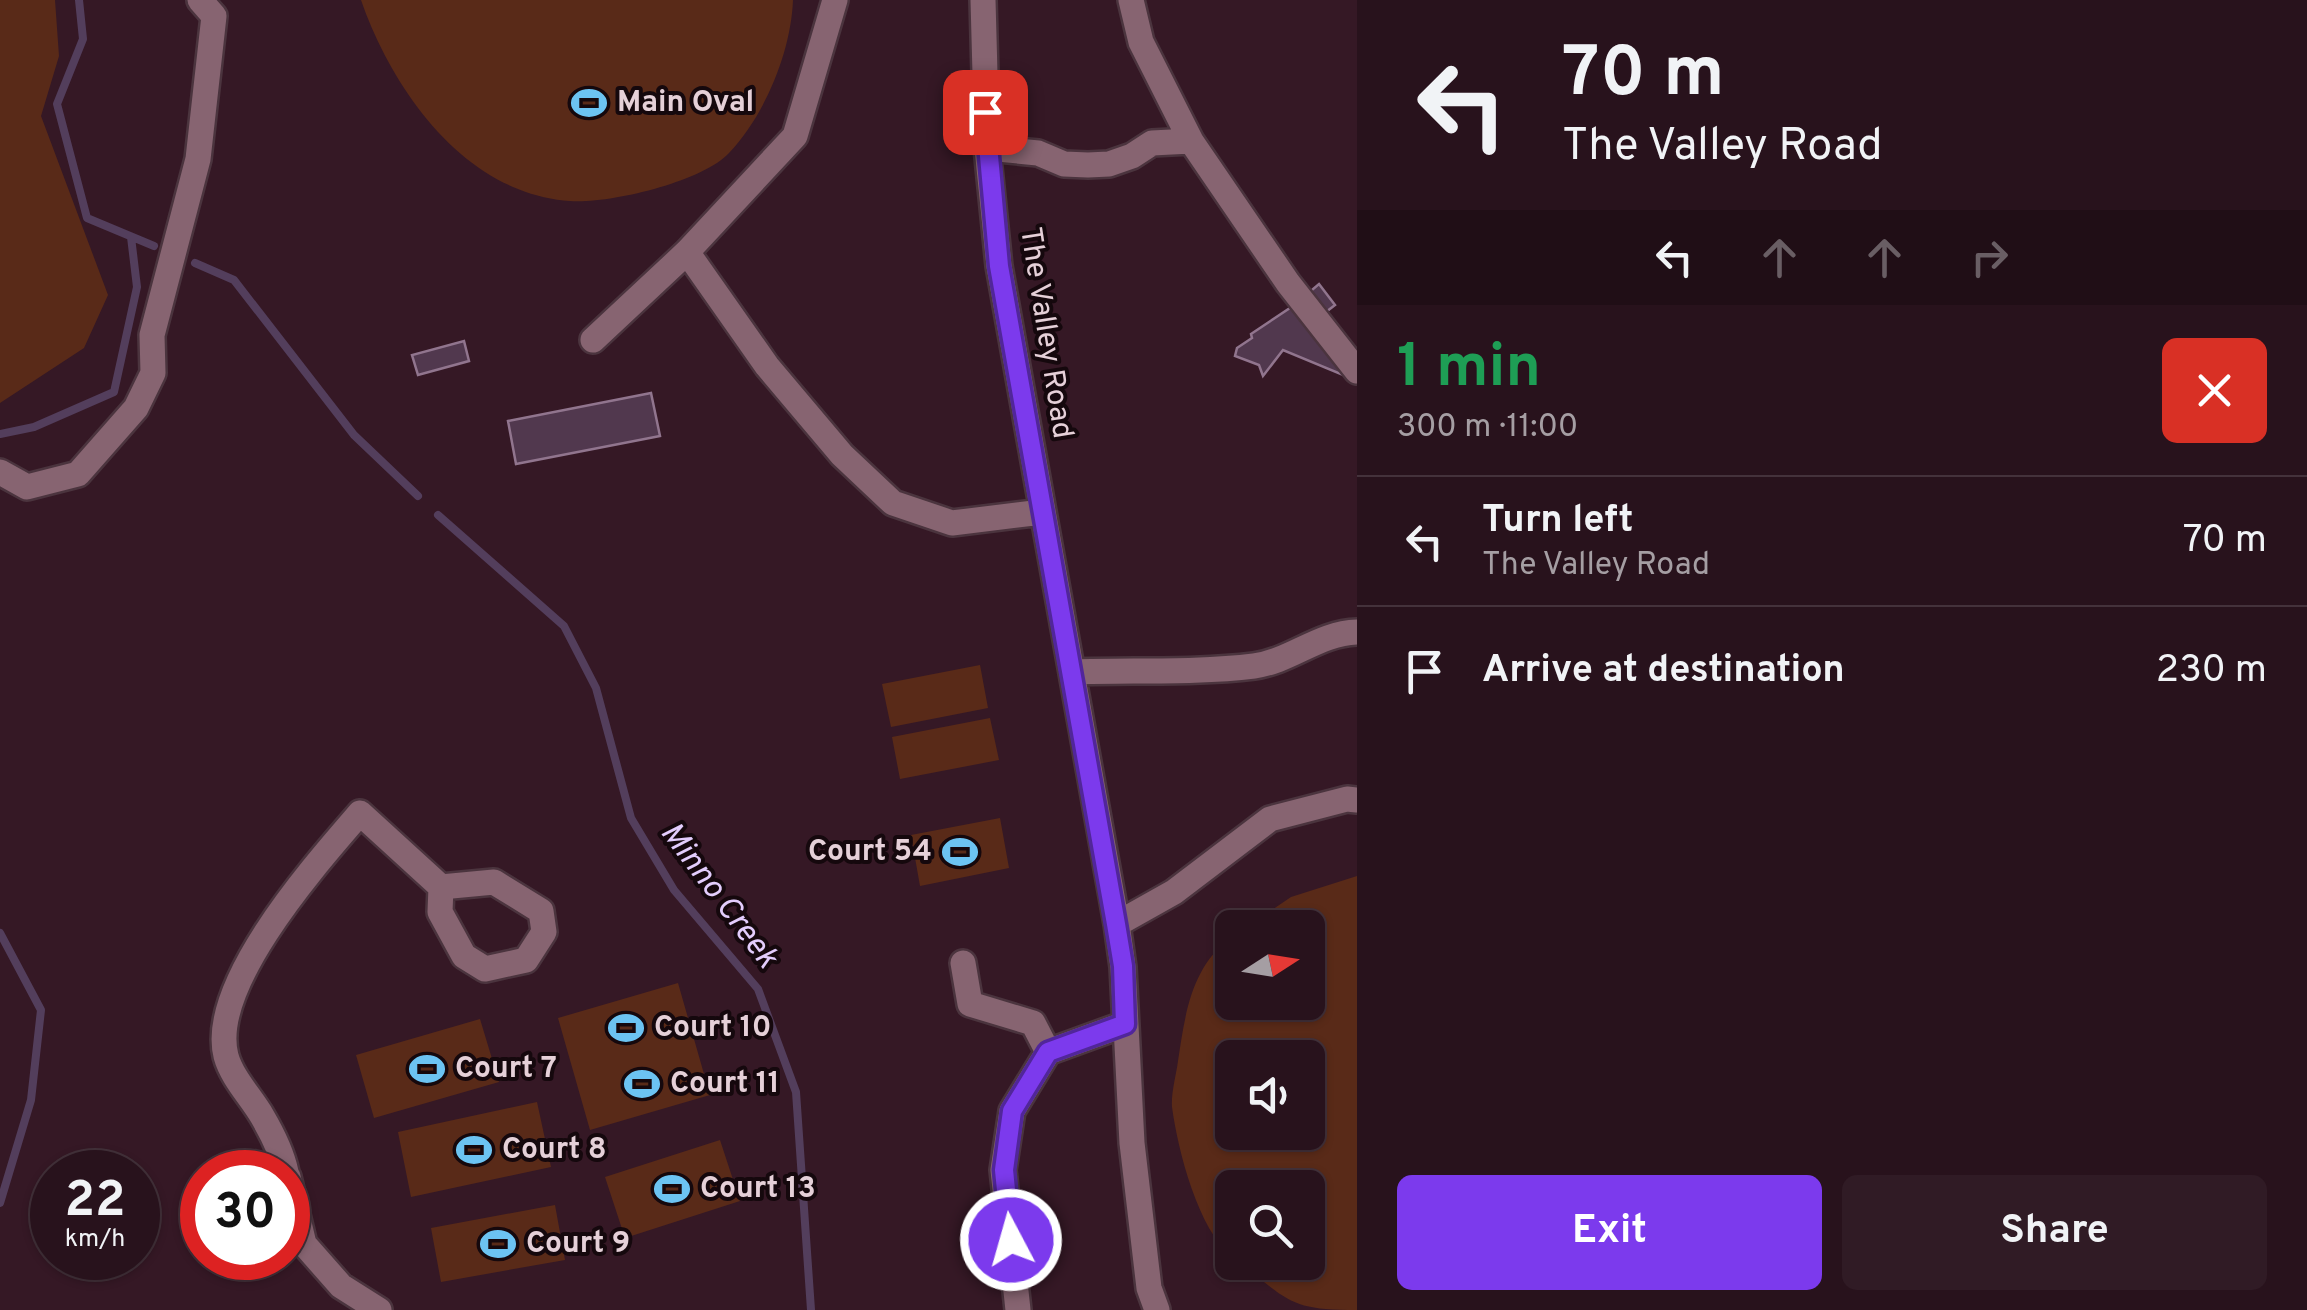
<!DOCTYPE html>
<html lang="en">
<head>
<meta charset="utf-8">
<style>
	:root { --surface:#28121c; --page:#301b25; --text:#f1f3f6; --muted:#a59ea3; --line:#44323b; --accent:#7c3aed }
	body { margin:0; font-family:Overpass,sans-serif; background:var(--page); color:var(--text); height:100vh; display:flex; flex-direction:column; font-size:38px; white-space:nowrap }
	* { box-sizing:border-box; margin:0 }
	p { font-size:32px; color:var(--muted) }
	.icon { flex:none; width:55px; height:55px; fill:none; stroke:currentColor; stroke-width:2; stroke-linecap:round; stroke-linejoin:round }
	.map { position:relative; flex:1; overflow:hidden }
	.panel { display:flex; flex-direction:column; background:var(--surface); width:950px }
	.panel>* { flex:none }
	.banner { background:#28121c; color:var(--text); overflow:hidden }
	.needle { width:65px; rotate:78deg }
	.fabs { position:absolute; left:1215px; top:910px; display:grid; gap:20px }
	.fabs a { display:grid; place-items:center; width:110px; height:110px; border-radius:15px; background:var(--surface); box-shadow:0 2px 8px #0004,0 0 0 2px var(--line); font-size:50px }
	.speed { position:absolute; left:30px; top:1150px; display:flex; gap:20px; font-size:50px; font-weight:700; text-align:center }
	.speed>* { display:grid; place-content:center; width:130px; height:130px; border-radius:50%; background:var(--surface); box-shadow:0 2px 8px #0004,0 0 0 2px var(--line); line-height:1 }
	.speed small { font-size:25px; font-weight:400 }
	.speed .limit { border:15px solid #d22; background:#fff; color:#111 }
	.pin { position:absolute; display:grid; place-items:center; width:85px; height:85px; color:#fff; margin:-42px; border-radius:20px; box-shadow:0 5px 15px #0006 }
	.me { position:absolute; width:110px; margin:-55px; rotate:354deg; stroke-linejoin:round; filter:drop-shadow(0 0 8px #0008) }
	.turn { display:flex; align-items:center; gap:35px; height:210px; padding:0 40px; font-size:45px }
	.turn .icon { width:130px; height:130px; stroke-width:2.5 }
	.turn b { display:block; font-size:70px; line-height:85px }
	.lanes { display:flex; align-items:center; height:95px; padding:0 40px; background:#0003; justify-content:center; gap:50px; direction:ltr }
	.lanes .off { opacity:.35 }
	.round { display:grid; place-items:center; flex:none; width:105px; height:105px; border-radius:15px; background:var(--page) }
	.summary { display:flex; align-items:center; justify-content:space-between; height:170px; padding:0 40px }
	h1 { font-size:60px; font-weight:700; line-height:75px; color:#1e9e55 }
	.cta { display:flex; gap:20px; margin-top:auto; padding:20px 40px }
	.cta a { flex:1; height:115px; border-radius:15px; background:var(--accent); color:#fff; font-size:40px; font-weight:700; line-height:115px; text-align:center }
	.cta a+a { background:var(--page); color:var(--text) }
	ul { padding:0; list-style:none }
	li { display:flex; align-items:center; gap:30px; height:130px; padding:0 40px; border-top:2px solid var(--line) }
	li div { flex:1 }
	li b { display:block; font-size:38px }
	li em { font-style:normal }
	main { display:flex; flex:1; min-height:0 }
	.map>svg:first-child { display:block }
	.green { fill:#592a18; fill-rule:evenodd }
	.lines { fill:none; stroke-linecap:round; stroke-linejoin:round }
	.stream { stroke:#533e5c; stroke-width:8 }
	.building { fill:#51384e; stroke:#91758e; stroke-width:2.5 }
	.minor-casing { stroke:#4b343e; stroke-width:30 }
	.minor { stroke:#876471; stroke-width:25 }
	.route-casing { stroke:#51269a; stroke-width:25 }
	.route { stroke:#7c3aed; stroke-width:18 }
	.labels { text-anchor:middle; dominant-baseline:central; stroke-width:8; stroke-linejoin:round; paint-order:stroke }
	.poi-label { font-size:30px; font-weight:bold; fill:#e5d0d8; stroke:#15080d; text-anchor:start }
	.street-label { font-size:30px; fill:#e5d0d8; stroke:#15080d }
	.water-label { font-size:32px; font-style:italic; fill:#e3cdfd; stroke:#15080d }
</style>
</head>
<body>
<main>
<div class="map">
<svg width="1357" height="1310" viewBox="0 0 1357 1310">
	<rect width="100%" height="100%" fill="#351825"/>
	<path class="green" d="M0,0H55L59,56L41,116L108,295L84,348L0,403Z
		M361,0H793C791,52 765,115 729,153C702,182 609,204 570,201C553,200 535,196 518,189C442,159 387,75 361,0Z
		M980,665L988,708L891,727L882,684Z
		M990,718L999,760L900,779L892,737Z
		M1000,818L1009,868L920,886L911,835Z
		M1357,876V1310C1291,1310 1290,1302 1240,1263L1308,1262V1188H1232V1257C1198,1229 1178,1151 1172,1107C1171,1093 1176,1076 1178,1061C1185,1015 1191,966 1232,937V1002H1308V928L1247,927L1291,897ZM1232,1058H1308V1132H1232Z
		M678,983L710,1095L590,1130L558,1018Z
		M480,1019L499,1082L374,1118L356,1055Z
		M537,1102L551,1167L411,1197L398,1132Z
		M720,1140L740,1201L625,1238L605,1177Z
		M555,1205L565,1260L441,1282L431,1228Z"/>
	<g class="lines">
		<path class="stream" d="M79,0L83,39L57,104L87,218L154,246
			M195,263L234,280L354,435L418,496
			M0,434L34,427L114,392L137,287L131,237
			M438,515L564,626L596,688L631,818L674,890L758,989L796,1092L811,1310
			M0,933L41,1010L31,1100L0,1203"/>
	</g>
	<path class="building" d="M1319,284L1335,305L1308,326L1293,306Z
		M1293,306L1308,326L1343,375L1283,350L1263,376L1259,365L1235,356L1237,348L1252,338L1251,334Z
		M464,341L469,361L418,375L412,355Z
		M651,393L660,436L516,464L508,421Z"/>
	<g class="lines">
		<defs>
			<path id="minor" d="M983,0L987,148L999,266L1117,924L1123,967L1132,1143L1149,1288L1157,1310
				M1131,0L1141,42L1191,141L1288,283L1357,371
				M987,148L1038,153L1064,164L1088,165L1109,164L1132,156L1152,143L1191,141
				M687,252L767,366L842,455L893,503L952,523L1042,512
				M593,340L687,252L795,136L835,0
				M0,472L27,487L78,474L136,408L153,373L152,335L198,159L214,16L200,0
				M1074,672C1132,670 1196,673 1254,666C1291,661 1319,633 1357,632
				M1117,924L1174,892L1270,819L1347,799L1357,800
				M963,963L970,1004L1033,1023L1048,1052
				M286,1172C282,1153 272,1133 262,1116C251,1097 232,1078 226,1056C208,985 316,864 360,813L441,887L440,912L464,956L485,969L526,960L544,932L541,911L494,882L441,887
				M288,1177L304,1244L341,1286L379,1310
				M1018,1310L1003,1170L1012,1111L1048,1052L1125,1024"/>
		</defs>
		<use href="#minor" class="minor-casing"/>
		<use href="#minor" class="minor"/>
	</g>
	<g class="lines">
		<defs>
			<path id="route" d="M985,112L999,266L1116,924L1123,966L1125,1024L1048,1052L1012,1111L1004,1170L1011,1240"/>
		</defs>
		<use href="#route" class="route-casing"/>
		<use href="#route" class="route"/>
	</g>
	<defs>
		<symbol id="stadium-bare" viewBox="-9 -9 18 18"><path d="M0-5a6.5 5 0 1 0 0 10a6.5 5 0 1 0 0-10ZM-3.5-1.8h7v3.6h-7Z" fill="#6cc3f2" stroke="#15080d" stroke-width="2.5" paint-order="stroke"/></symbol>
	</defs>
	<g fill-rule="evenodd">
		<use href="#stadium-bare" x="564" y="78" width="50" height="50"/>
		<use href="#stadium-bare" x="935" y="827" width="50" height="50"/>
		<use href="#stadium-bare" x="601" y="1003" width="50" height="50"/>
		<use href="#stadium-bare" x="402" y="1044" width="50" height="50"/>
		<use href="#stadium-bare" x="617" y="1059" width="50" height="50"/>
		<use href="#stadium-bare" x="449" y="1125" width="50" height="50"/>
		<use href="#stadium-bare" x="647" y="1164" width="50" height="50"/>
		<use href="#stadium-bare" x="473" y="1219" width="50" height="50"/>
	</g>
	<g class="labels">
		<g class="poi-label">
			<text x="617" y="103">Main Oval</text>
			<text x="932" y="852" text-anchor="end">Court 54</text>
			<text x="654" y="1028">Court 10</text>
			<text x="455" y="1069">Court 7</text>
			<text x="670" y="1084">Court 11</text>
			<text x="502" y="1150">Court 8</text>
			<text x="700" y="1189">Court 13</text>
			<text x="526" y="1244">Court 9</text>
		</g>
		<g class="street-label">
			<text transform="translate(1045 333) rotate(81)">The Valley Road</text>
		</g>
		<g class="water-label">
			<text transform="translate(718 896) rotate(53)">Minno Creek</text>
		</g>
	</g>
</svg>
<div class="fabs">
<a><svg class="needle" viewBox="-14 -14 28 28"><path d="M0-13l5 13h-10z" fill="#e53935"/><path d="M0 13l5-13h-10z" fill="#a59ea3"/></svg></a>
<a><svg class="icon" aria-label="sound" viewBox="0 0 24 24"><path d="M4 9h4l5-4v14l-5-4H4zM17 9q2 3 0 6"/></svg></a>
<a><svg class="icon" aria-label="search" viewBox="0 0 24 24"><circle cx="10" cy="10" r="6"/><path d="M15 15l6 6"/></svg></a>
</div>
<div class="speed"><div>22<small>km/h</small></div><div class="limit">30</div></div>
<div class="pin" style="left:985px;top:112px;background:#d93025"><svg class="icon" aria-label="arrive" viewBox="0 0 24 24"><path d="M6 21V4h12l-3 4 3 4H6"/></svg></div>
<svg class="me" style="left:1011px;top:1240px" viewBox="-20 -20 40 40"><circle r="17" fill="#7c3aed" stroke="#fff" stroke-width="3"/><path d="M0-11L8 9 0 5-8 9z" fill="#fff"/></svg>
</div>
<section class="panel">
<div class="banner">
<div class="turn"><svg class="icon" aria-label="left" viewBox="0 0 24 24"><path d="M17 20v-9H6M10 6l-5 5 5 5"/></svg><div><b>70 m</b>The Valley Road</div></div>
<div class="lanes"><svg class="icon" aria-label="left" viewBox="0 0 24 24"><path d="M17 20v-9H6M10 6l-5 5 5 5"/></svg><svg class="icon off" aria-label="ahead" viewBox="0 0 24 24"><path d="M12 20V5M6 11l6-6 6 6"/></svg><svg class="icon off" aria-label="ahead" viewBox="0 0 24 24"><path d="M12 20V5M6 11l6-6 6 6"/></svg><svg class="icon off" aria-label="right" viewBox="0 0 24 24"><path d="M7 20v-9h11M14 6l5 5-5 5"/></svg></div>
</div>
<div class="summary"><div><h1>1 min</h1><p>300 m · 11:00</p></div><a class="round" style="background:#d93025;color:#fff"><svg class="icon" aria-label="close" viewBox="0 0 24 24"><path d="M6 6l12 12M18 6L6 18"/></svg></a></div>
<ul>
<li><svg class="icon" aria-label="left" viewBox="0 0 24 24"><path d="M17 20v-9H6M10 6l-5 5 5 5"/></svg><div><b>Turn left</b><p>The Valley Road</p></div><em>70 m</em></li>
<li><svg class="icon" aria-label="arrive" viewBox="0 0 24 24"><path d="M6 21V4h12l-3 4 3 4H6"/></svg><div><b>Arrive at destination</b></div><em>230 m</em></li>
</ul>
<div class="cta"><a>Exit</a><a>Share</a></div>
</section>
</main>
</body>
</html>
